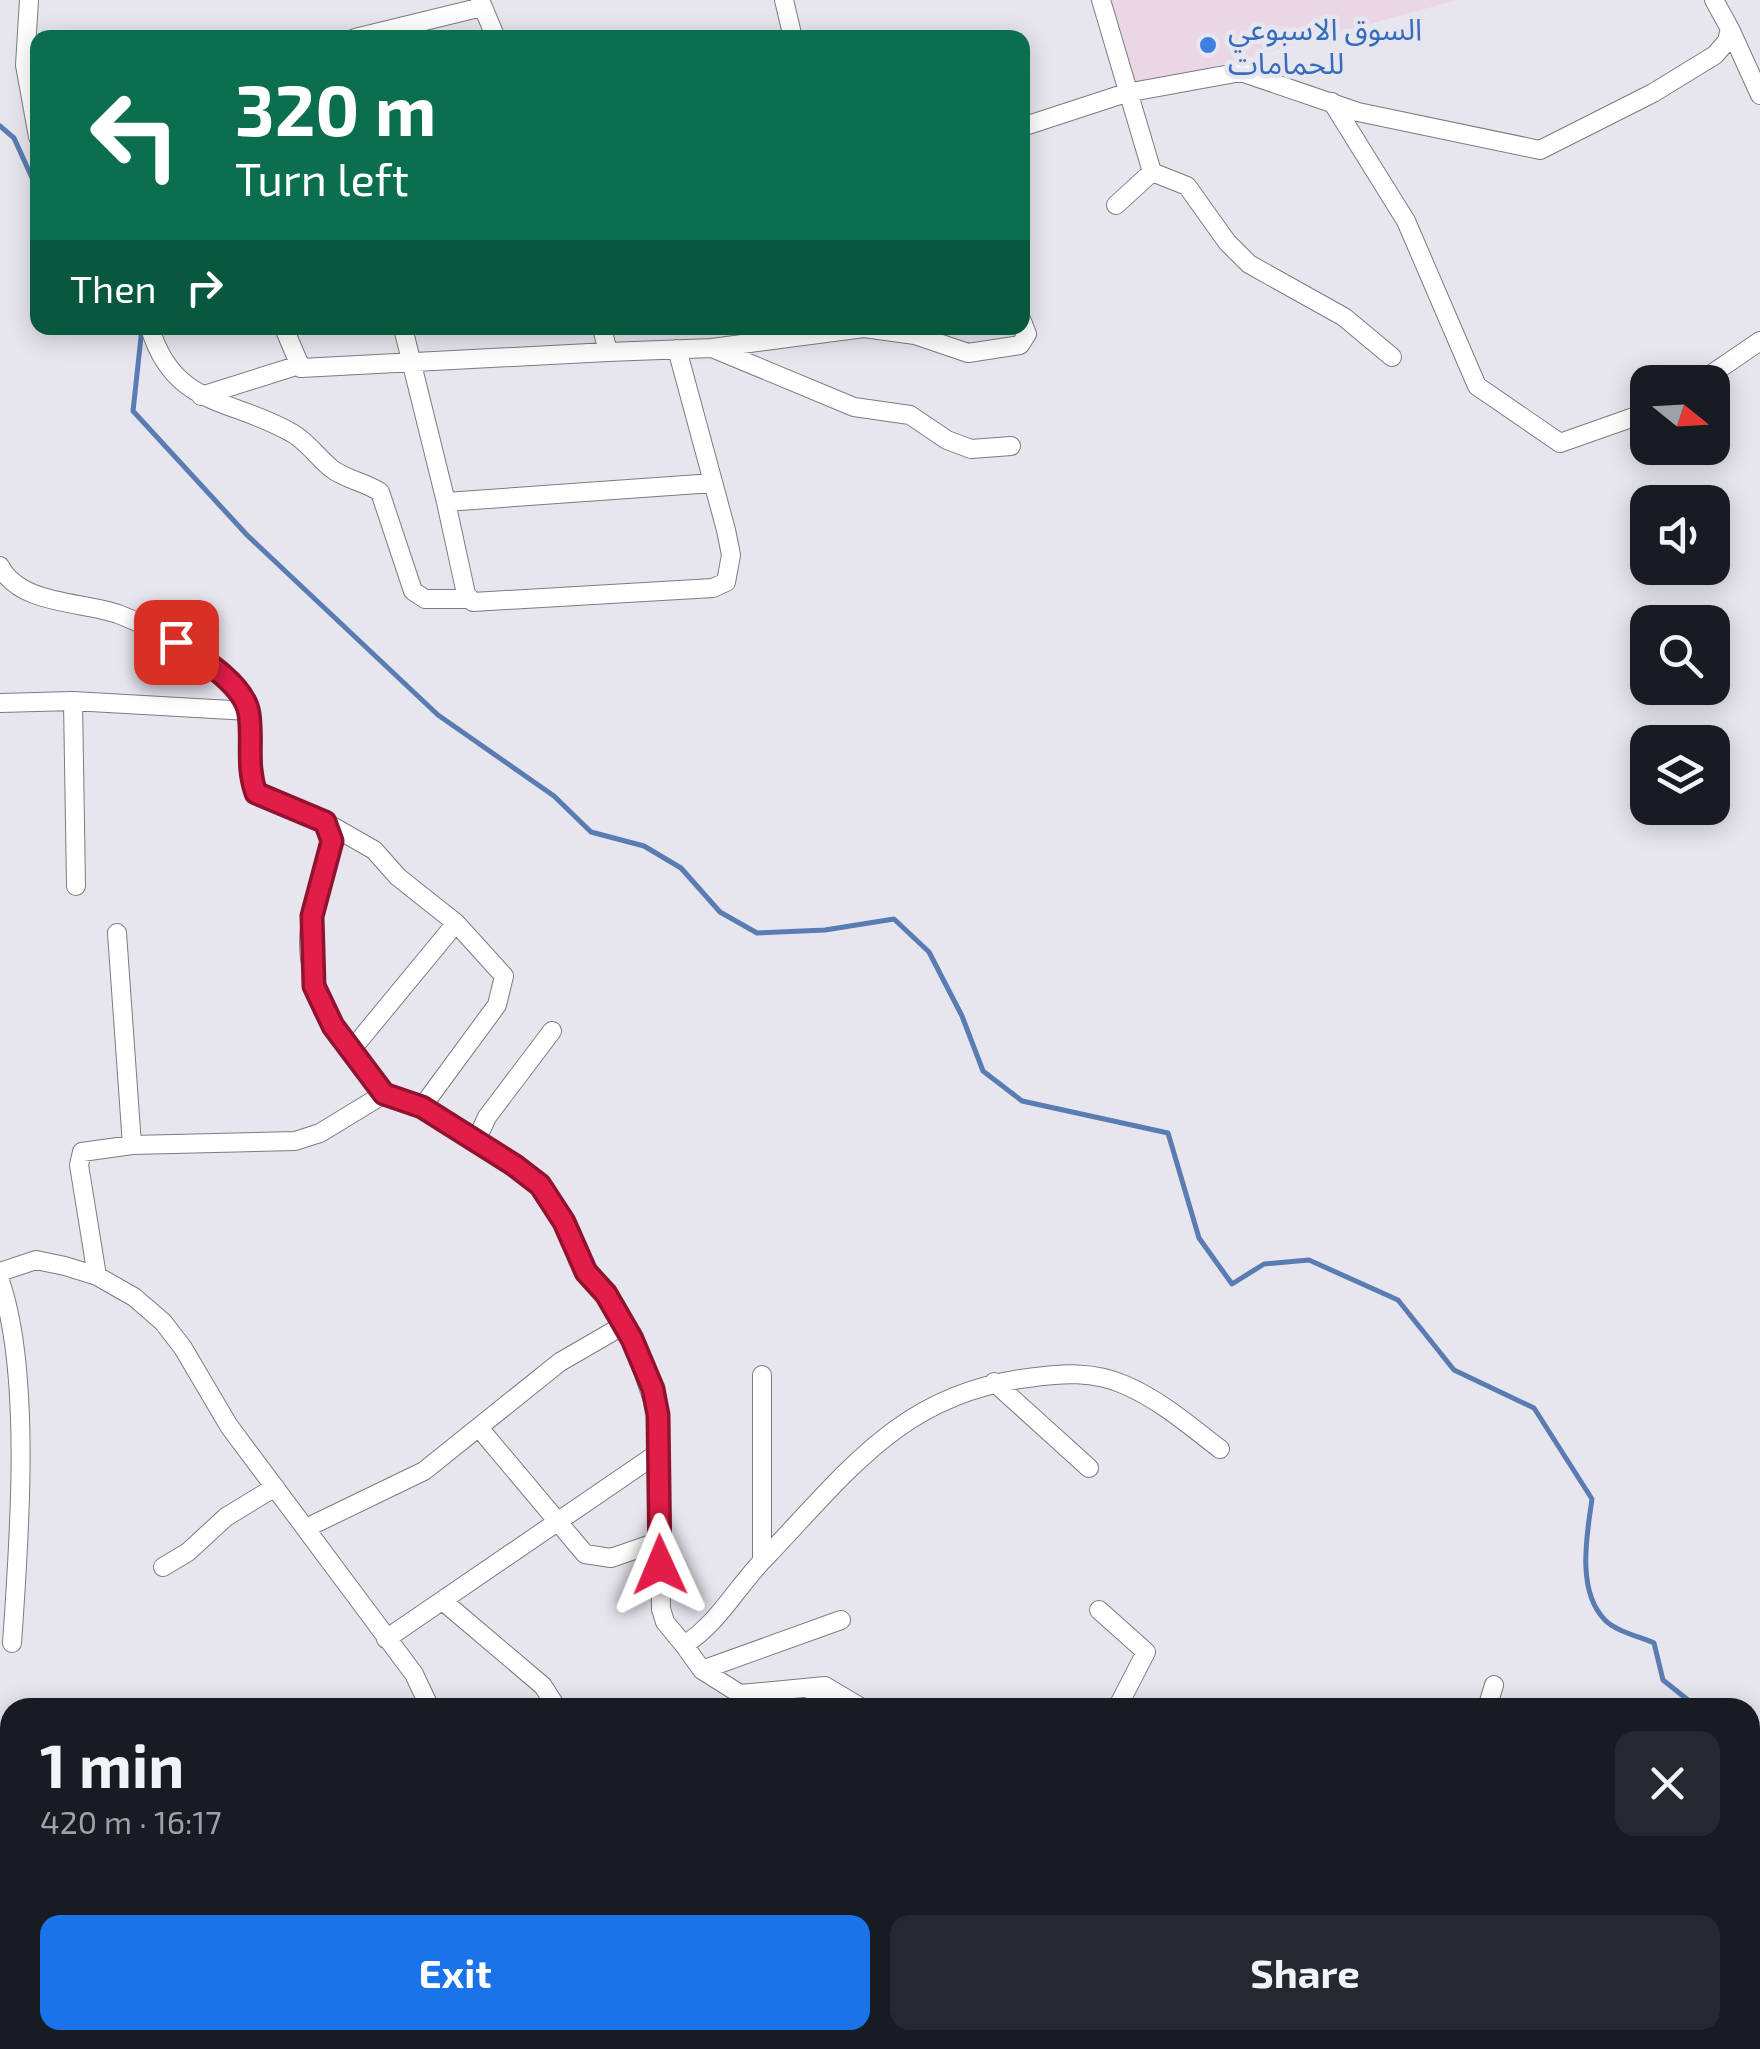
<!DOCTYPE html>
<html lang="en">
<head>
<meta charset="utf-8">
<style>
	:root { --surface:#171b24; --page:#242831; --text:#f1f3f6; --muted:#9ea1a6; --accent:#1a73e8 }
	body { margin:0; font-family:"Exo 2","Noto Sans Arabic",sans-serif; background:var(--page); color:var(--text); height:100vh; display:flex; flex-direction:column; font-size:38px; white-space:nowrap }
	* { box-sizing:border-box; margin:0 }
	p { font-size:32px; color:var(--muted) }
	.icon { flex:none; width:55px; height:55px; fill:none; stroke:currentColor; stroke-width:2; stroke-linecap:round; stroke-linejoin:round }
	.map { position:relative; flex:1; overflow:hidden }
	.sheet { position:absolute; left:0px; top:1698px; width:1760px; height:352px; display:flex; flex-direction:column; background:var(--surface); border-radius:30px 30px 0 0; box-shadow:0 5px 25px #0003 }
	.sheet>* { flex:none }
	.guide { position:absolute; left:30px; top:30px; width:1000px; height:305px; border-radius:20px; box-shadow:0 5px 25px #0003; background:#0b6e4f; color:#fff; overflow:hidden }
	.needle { width:65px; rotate:108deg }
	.controls { position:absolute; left:1630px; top:365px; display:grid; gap:20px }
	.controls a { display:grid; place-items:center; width:100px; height:100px; border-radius:20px; background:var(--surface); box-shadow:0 5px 25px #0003; font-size:50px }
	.pin { position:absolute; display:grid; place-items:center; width:85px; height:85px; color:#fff; margin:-42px; border-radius:20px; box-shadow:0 5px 15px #0006 }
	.me { position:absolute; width:110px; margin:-55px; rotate:359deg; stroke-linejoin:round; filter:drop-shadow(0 0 8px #0008) }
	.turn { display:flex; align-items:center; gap:35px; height:210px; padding:0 40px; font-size:45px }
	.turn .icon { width:130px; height:130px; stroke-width:2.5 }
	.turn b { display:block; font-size:70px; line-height:85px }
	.then { display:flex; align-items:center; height:95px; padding:0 40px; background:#0003; gap:20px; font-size:38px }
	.round { display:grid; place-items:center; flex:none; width:105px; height:105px; border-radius:20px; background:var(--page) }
	.summary { display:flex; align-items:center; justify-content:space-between; height:170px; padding:0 40px }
	h1 { font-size:60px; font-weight:700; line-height:75px }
	.action { display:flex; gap:20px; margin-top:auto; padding:20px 40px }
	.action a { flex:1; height:115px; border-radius:20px; background:var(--accent); color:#fff; font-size:40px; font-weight:700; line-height:115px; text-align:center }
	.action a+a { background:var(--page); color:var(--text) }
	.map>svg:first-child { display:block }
	.commercial { fill:#ead6e5 }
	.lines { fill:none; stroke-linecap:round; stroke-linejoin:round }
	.stream { stroke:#597cb3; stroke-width:5 }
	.street-casing { stroke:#7c7b82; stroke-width:20 }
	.street { stroke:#fff; stroke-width:18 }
	.route-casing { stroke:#92132f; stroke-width:25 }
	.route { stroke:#e11d48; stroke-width:18 }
	.shop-dot { fill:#3f7fe0; stroke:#e7e5ed; stroke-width:4 }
	.labels { text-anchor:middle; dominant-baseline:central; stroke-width:9; stroke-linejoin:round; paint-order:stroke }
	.shop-label { font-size:30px; fill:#366cbe; stroke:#e7e5ed; text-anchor:start }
</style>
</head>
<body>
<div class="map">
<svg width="1760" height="2049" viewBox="0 0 1760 2049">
	<rect width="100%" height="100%" fill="#e7e5ed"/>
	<path class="commercial" d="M1109,0H1457L1132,89Z"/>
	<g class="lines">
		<path class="stream" d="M0,126L14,138L38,191
			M142,328L133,411L247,535L438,715L554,796L591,832L644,846L681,868L720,912L757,933L825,930L894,919L929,952L962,1016L983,1071L1022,1101L1168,1133L1199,1238L1232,1284L1264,1264L1309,1260L1398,1300L1454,1370L1534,1408L1592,1499C1587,1534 1576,1591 1605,1620C1615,1631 1641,1637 1654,1643L1663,1680L1698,1708
			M1750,1802L1760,1809"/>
		<defs>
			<path id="street" d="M29,0L25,65L38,137
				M480,0L496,38
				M784,0L793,38
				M1101,0L1152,172L1116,205
				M1730,29L1760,95
				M355,38L482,7
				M1332,102L1406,221L1477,386L1560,443L1648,412
				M1022,127L1126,93L1241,72L1358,112L1540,150L1653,93L1715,55L1727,41L1730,29L1714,0
				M1152,172L1187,186L1227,242L1249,264L1344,317L1392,357
				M150,328C174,408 232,398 292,433C307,441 318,458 332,469C347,480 365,482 380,492L413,591L425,599H470
				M284,328L301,368L608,352
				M403,328L446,502L713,483
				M602,328L608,352L712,348L854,407L910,415L947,440L971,449L1011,446
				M712,348L864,328L915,335L968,353L1020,345L1027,334L1022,321
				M1700,382L1760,341
				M201,396L296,366
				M446,502L466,594L473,602L713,588L726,582L731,555L726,530L677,349
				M0,566C20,605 81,601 118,614C154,628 190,647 218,674C229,684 243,694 248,709C256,732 245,762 256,793L325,822C338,855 321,880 313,912C295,981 342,1044 384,1094L320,1133L295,1141L132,1145L82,1152L79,1165L97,1276
				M73,701L76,886
				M0,703L73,701L249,711
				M325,822L374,850L398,877L456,923L504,976L497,1005L422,1107
				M117,933L132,1145
				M353,1048L456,923
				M384,1094L422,1107L540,1185L564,1222L586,1272L606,1294L632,1339L658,1415L661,1609L665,1622L684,1645C719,1623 737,1586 766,1557C848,1471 903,1393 1028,1378C1062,1373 1094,1371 1125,1385C1160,1400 1190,1426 1220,1449
				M476,1141L487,1117L552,1031
				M0,1272L36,1260L65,1266L97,1276L134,1297L163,1322L183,1348L229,1426L414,1674L430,1708
				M0,1281C32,1373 19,1543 12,1643
				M762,1375V1560
				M994,1382L1089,1468
				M480,1429L585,1554L611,1558L660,1541
				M308,1527L424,1471L560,1362L624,1325
				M163,1567L188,1552L226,1517L275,1487
				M444,1602L543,1686L557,1708
				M1099,1610L1146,1652L1117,1708
				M386,1639L658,1453
				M684,1645L702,1670L740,1694L825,1686L862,1708
				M702,1670L841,1620
				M809,1708L825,1686
				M1487,1708L1494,1685
				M1750,1964L1760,1957
				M725,2040L736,2049
				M1098,2040L1103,2049
				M855,2049L865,2040
				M1321,2049L1322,2040
				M1441,2049L1442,2040
				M1552,2049L1598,2040"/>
		</defs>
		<use href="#street" class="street-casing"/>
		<use href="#street" class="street"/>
	</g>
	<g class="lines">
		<defs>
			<path id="route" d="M176,642C199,657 245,684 249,714C253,742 246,765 256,793L325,822L332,841L312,916L314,986L333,1026L384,1094L422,1107L514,1165L540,1185L564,1222L586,1272L606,1294L632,1339L653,1389L658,1415L660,1565"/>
		</defs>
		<use href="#route" class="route-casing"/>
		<use href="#route" class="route"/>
	</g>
	<circle class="shop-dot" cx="1208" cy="45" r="10"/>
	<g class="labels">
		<g class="shop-label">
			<text x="1228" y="28">السوق الاسبوعي<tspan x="1228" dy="34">للحمامات</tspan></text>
		</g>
	</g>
</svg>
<div class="controls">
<a><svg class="needle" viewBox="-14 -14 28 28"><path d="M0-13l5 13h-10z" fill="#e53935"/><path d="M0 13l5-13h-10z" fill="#9ea1a6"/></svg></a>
<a><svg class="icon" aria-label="sound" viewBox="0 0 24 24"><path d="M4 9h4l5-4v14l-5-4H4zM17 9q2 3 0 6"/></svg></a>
<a><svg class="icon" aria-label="search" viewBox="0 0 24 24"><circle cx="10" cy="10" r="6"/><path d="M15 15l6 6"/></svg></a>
<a><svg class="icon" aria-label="layers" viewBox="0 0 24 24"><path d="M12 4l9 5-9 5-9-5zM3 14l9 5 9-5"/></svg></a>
</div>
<div class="pin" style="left:176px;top:642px;background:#d93025"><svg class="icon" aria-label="arrive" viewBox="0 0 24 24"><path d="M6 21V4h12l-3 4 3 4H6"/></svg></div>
<svg class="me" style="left:660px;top:1565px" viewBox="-20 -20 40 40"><path d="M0-17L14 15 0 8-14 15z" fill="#e11d48" stroke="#fff" stroke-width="4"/></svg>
<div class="guide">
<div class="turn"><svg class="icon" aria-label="left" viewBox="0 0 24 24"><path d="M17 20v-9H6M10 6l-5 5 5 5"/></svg><div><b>320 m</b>Turn left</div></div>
<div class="then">Then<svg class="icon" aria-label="right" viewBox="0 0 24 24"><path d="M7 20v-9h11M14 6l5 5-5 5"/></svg></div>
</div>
<section class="sheet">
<div class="summary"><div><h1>1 min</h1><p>420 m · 16:17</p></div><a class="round"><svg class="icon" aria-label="close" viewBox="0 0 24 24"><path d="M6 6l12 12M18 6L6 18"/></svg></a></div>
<div class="action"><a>Exit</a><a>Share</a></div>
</section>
</div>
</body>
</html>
